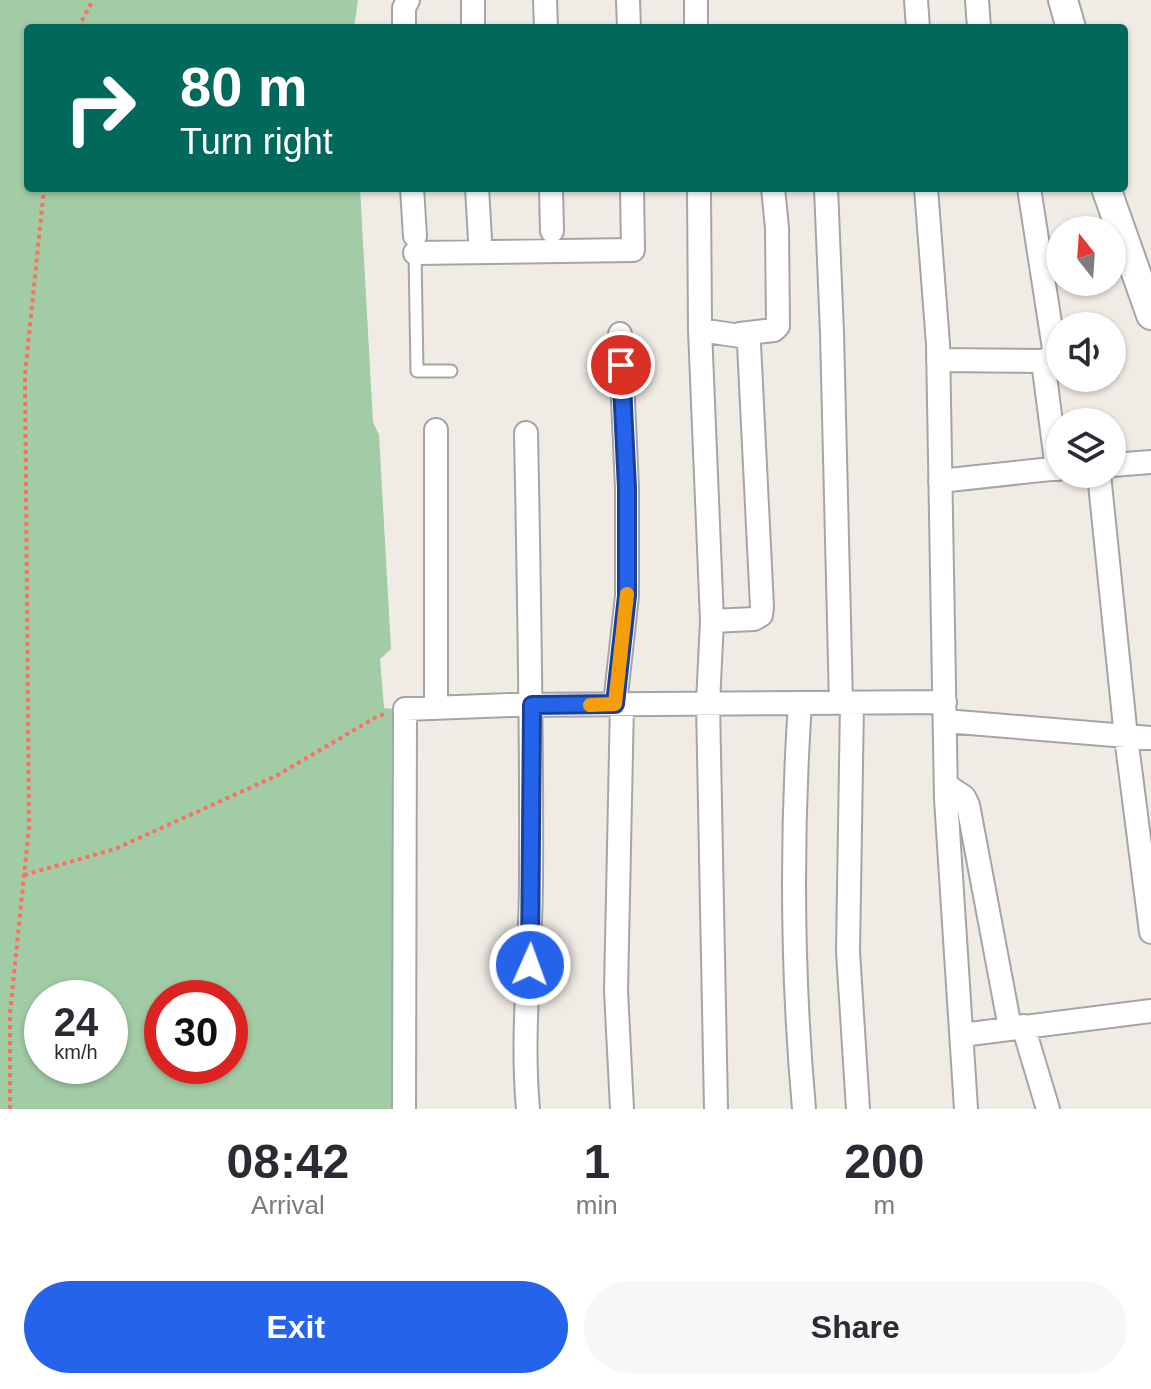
<!DOCTYPE html>
<html lang="en">
<head>
<meta charset="utf-8">
<style>
	:root { --surface:#fff; --page:#f7f7f7; --text:#2b2b33; --muted:#7c7c81; --accent:#2563eb }
	body { margin:0; font-family:Arial,sans-serif; background:var(--page); color:var(--text); height:100vh; display:flex; flex-direction:column; font-size:30px; white-space:nowrap }
	* { box-sizing:border-box; margin:0 }
	p { font-size:26px; color:var(--muted) }
	.icon { flex:none; width:44px; height:44px; fill:none; stroke:currentColor; stroke-width:2; stroke-linecap:round; stroke-linejoin:round }
	.map { position:relative; height:1109px; overflow:hidden }
	.panel { display:flex; flex-direction:column; background:var(--surface); flex:1 }
	.panel>* { flex:none }
	.guide { position:absolute; left:24px; top:24px; width:1104px; height:168px; border-radius:8px; box-shadow:0 2px 6px #0004; background:#00695c; color:#fff; overflow:hidden }
	.needle { width:52px; rotate:343deg }
	.fabs { position:absolute; left:1046px; top:216px; display:grid; gap:16px }
	.fabs a { display:grid; place-items:center; width:80px; height:80px; border-radius:50%; background:var(--surface); box-shadow:0 2px 6px #0004; font-size:40px }
	.speed { position:absolute; left:24px; top:980px; display:flex; gap:16px; font-size:40px; font-weight:700; text-align:center }
	.speed>* { display:grid; place-content:center; width:104px; height:104px; border-radius:50%; background:var(--surface); box-shadow:0 2px 6px #0004; line-height:1 }
	.speed small { font-size:20px; font-weight:400 }
	.speed .limit { border:12px solid #d22; background:#fff; color:#111 }
	.pin { position:absolute; display:grid; place-items:center; width:68px; height:68px; color:#fff; margin:-34px; border:4px solid #fff; border-radius:50%; box-shadow:0 2px 8px #0007 }
	.me { position:absolute; width:88px; margin:-44px; rotate:2deg; stroke-linejoin:round; filter:drop-shadow(0 0 6px #0008) }
	.turn { display:flex; align-items:center; gap:28px; height:168px; padding:0 24px; font-size:36px }
	.turn .icon { width:104px; height:104px; stroke-width:2.5 }
	.turn b { display:block; font-size:56px; line-height:68px }
	.eta { display:flex; justify-content:space-evenly; align-items:center; height:136px; text-align:center }
	.eta b { font-size:48px; font-weight:600; line-height:56px }
	.cta { display:flex; gap:16px; margin-top:auto; padding:16px 24px }
	.cta a { flex:1; height:92px; border-radius:48px; background:var(--accent); color:#fff; font-size:32px; font-weight:600; line-height:92px; text-align:center }
	.cta a+a { background:var(--page); color:var(--text) }
	.map>svg:first-child { display:block }
	.cemetery { fill:#a2cca6; fill-rule:evenodd }
	.lines { fill:none; stroke-linecap:round; stroke-linejoin:round }
	.service-casing { stroke:#a5a5a5; stroke-width:15 }
	.minor-casing { stroke:#a5a5a5; stroke-width:26 }
	.tertiary-casing { stroke:#a5a5a5; stroke-width:32 }
	.path { stroke:#ff6d66; stroke-width:4; stroke-dasharray:4 4; stroke-linecap:butt }
	.service { stroke:#fff; stroke-width:11 }
	.minor { stroke:#fff; stroke-width:22 }
	.tertiary { stroke:#fff; stroke-width:28 }
	.route-casing { stroke:#184099; stroke-width:20 }
	.route { stroke:#2563eb; stroke-width:14 }
	.slow { stroke:#f59e0b; stroke-width:14 }
</style>
</head>
<body>
<div class="map">
<svg width="1151" height="1109" viewBox="0 0 1151 1109">
	<rect width="100%" height="100%" fill="#f0ebe4"/>
	<path class="cemetery" d="M0,0H358L354,28H28V188H360L373,422L379,435L391,649L380,659L384,708L393,709L392,1109H0ZM42,998H110V1066H42ZM162,998H230V1066H162Z"/>
	<g class="lines">
		<defs>
			<path id="service" d="M415,253L417,371H451"/>
			<path id="minor" d="M473,0V28
				M545,0L546,28
				M628,0L629,28
				M916,0L918,28
				M977,0L979,28
				M404,28V8L408,0
				M696,28V0
				M412,188L415,236
				M477,188L480,240
				M551,188L552,231
				M699,188L700,330L747,337L749,344L762,607L761,615L754,619L712,621L708,703L716,1109
				M826,188L832,333L841,703
				M926,188L938,344L946,799L966,1109
				M415,253L633,250L632,188
				M700,330L712,621
				M740,334L774,330L778,326L777,228L773,188
				M938,360L1043,361L1055,355L1029,188
				M1043,361L1057,469
				M436,430V708
				M526,433C529,581 532,729 531,878C531,955 521,1033 528,1109
				M1112,465L1151,462
				M1099,474L1126,737L1151,932
				M940,481L1060,468
				M800,703C791,838 792,974 804,1109
				M852,703L848,952L858,1109
				M615,704L627,596V488L620,334
				M945,721L1151,738
				M946,785L964,797L968,805L1010,1028
				M1023,1026L1048,1109
				M962,1035L1151,1011
				M404,1109L405,709L510,705L945,702
				M622,1109L616,991L622,704"/>
			<path id="tertiary" d="M1063,0L1071,28
				M1106,188L1151,315"/>
		</defs>
		<use href="#service" class="service-casing"/>
		<use href="#minor" class="minor-casing"/>
		<use href="#tertiary" class="tertiary-casing"/>
		<path class="path" d="M78,28L93,0
			M24,875L115,849L276,776L378,716L386,714
			M10,1109V1013L29,827L25,375L44,188"/>
		<use href="#service" class="service"/>
		<use href="#minor" class="minor"/>
		<use href="#tertiary" class="tertiary"/>
	</g>
	<g class="lines">
		<defs>
			<path id="route" d="M530,965L532,705L615,704L627,596V488L621,365"/>
		</defs>
		<use href="#route" class="route-casing"/>
		<use href="#route" class="route"/>
		<path class="slow" d="M590,705L615,704L627,594"/>
	</g>
</svg>
<div class="fabs">
<a><svg class="needle" viewBox="-14 -14 28 28"><path d="M0-13l5 13h-10z" fill="#e53935"/><path d="M0 13l5-13h-10z" fill="#7c7c81"/></svg></a>
<a><svg class="icon" aria-label="sound" viewBox="0 0 24 24"><path d="M4 9h4l5-4v14l-5-4H4zM17 9q2 3 0 6"/></svg></a>
<a><svg class="icon" aria-label="layers" viewBox="0 0 24 24"><path d="M12 4l9 5-9 5-9-5zM3 14l9 5 9-5"/></svg></a>
</div>
<div class="speed"><div>24<small>km/h</small></div><div class="limit">30</div></div>
<div class="pin" style="left:621px;top:365px;background:#d93025"><svg class="icon" aria-label="arrive" viewBox="0 0 24 24"><path d="M6 21V4h12l-3 4 3 4H6"/></svg></div>
<svg class="me" style="left:530px;top:965px" viewBox="-20 -20 40 40"><circle r="17" fill="#2563eb" stroke="#fff" stroke-width="3"/><path d="M0-11L8 9 0 5-8 9z" fill="#fff"/></svg>
<div class="guide">
<div class="turn"><svg class="icon" aria-label="right" viewBox="0 0 24 24"><path d="M7 20v-9h11M14 6l5 5-5 5"/></svg><div><b>80 m</b>Turn right</div></div>
</div>
</div>
<section class="panel">
<div class="eta">
<div><b>08:42</b><p>Arrival</p></div>
<div><b>1</b><p>min</p></div>
<div><b>200</b><p>m</p></div>
</div>
<div class="cta"><a>Exit</a><a>Share</a></div>
</section>
</body>
</html>
